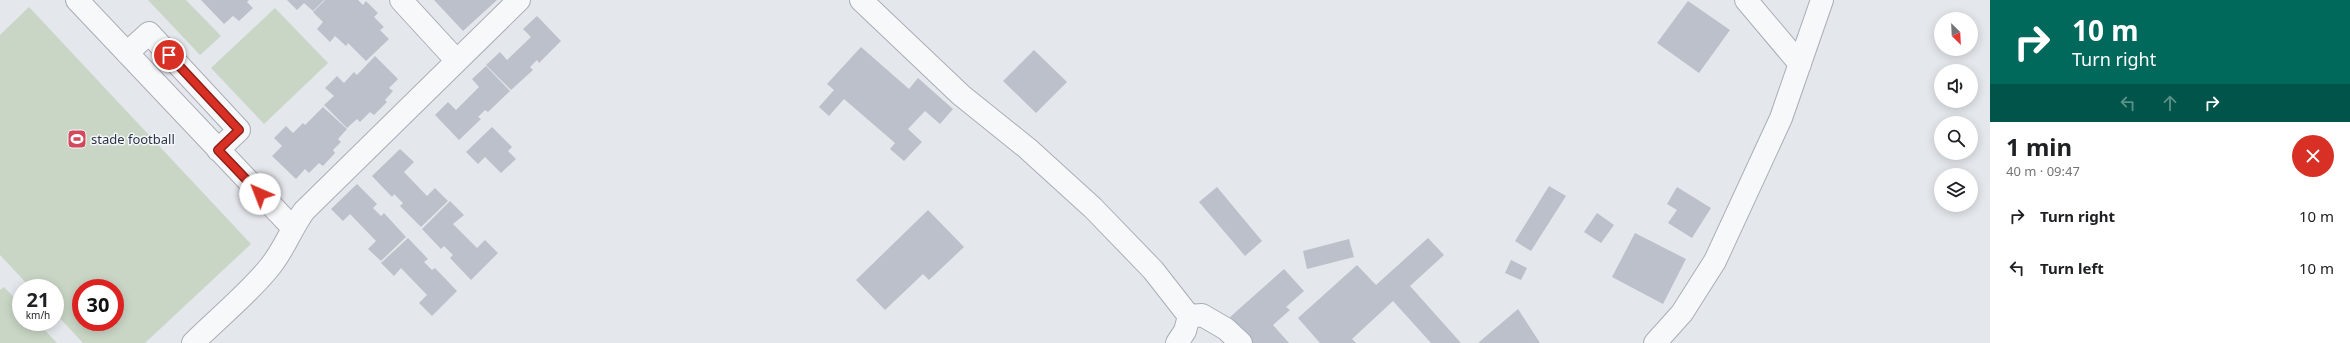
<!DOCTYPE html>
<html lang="en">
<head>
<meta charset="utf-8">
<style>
	:root { --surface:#fff; --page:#f6f6f6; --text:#202124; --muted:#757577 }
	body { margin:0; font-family:"Noto Sans",sans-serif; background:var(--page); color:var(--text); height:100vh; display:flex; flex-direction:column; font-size:15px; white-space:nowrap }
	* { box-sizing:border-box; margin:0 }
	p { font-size:13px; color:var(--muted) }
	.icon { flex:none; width:22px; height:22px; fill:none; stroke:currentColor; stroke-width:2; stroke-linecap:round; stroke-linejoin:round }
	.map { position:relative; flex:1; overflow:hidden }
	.side { display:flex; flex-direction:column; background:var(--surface); width:360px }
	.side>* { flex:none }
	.hud { background:#00695c; color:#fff; overflow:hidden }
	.needle { width:26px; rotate:156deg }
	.buttons { position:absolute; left:1934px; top:12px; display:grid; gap:8px }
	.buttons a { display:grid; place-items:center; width:44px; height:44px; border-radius:50%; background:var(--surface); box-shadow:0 2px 10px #0003; font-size:20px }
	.speed { position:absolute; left:12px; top:279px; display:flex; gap:8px; font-size:20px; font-weight:700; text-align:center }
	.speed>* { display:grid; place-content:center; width:52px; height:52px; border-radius:50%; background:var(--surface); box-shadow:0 2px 10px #0003; line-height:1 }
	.speed small { font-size:10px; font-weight:400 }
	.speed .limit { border:6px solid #d22; background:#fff; color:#111 }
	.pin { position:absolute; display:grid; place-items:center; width:34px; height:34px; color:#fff; margin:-17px; border:2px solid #fff; border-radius:50%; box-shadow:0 1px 4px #0007 }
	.me { position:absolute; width:44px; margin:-22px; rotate:316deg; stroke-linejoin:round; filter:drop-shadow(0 0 3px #0008) }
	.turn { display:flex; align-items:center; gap:14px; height:84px; padding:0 16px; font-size:18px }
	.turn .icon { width:52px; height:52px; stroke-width:2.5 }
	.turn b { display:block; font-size:28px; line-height:34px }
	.lanes { display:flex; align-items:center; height:38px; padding:0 16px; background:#0003; justify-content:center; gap:20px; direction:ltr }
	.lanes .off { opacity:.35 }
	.round { display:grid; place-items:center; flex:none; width:42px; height:42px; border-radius:21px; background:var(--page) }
	.overview { display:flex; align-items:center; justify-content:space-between; height:68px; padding:0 16px }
	h1 { font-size:24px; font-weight:700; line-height:30px }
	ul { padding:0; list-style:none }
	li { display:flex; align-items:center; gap:12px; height:52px; padding:0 16px }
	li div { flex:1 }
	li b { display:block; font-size:15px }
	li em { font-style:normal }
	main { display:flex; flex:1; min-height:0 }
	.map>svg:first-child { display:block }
	.green { fill:#c9d6c5; fill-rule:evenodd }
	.building { fill:#bbc0ca }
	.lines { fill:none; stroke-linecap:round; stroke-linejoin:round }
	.street-casing { stroke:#a9aeb7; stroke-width:24 }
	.street { stroke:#f7f8fa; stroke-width:22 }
	.route-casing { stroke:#8d1f18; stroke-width:10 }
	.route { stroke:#d93025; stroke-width:7 }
	.labels { text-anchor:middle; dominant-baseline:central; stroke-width:3; stroke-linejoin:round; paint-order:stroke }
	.poi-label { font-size:13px; fill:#2b3445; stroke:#f4f6f9; text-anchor:start }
</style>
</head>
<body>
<main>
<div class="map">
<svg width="1990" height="343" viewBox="0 0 1990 343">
	<rect width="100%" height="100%" fill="#e4e7ec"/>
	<path class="green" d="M148,0H186L221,36L200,55Z
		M29,7L251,244L145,343H83L55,313V288H31L0,255V35ZM81,288H115V322H81Z
		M275,8L328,63L264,124L211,68Z
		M4,287L21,305V322H37L57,343H0V290Z"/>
	<path class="building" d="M201,0H249L247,2L253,8L239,21L233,16L224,24Z
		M287,0H324L313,11L304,3L297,10Z
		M325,0H358L363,5L366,1L378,13L374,17L384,27L380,30L389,39L366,61L348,43L346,46L335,36L330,42L317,29L323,22L313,12Z
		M434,0H497L463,31Z
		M1688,1L1730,30L1699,73L1657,43Z
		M537,16L561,41L539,63L537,60L530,67L533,70L511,90L486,65L500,52L507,60L531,37L523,29Z
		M861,47L909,89L918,78L953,109L940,124L925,111L908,129L922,142L904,161L890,149L895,143L844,99L829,116L819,107L834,90L827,84Z
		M1034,50L1067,82L1036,113L1003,81Z
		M375,56L398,79L389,88L393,91L385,100L387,102L374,115L370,112L360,122L357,119L347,128L324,105L334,96L325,88L337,76L344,83L354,72L357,75Z
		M486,66L510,91L488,112L485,110L478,117L481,119L459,140L435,115L448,102L456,110L479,87L472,79Z
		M323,107L347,129L338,139L341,142L333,150L335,153L323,166L319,163L309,173L305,169L296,179L272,156L282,146L274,138L286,126L293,133L303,123L305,125Z
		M492,127L512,147L508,151L516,159L501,173L485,157L478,164L466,152Z
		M400,149L414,162L404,172L427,196L435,188L448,201L421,227L400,206L403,203L394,194L392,197L372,176Z
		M357,184L377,204L373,208L381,216L384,213L406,237L381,261L368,249L376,241L350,214L343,221L331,209Z
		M1549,186L1566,196L1531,251L1515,241Z
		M1217,187L1262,241L1245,256L1199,202Z
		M1677,187L1711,208L1692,238L1668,223L1677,210L1667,204Z
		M450,201L464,215L453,224L477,248L485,240L498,253L471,280L450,258L453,255L444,246L441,249L422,229Z
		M928,210L964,247L929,280L923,274L885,310L856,280Z
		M1597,213L1614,225L1601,243L1584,232Z
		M1635,233L1686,259L1663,304L1612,277Z
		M408,238L428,259L424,262L432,270L435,268L457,291L432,316L419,303L427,295L401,268L394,276L381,263Z
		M1428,238L1444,255L1410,286L1461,343H1431L1393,301L1352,339L1356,343H1320L1298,318L1357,265L1376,285Z
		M1349,239L1354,257L1307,269L1303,251Z
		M1511,260L1527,268L1521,280L1505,273Z
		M1284,269L1304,291L1286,307L1290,310L1273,325L1289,343H1253L1230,317Z
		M1518,309L1540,343H1478Z"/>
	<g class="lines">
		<defs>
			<path id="street" d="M77,0L292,227
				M401,0L457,61
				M861,0L961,95L1027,148L1093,208L1153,270L1189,316L1202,315L1226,329L1241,343
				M1746,0L1800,64
				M127,53L149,33L239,130L218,150
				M193,343C218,318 247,295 269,268C284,250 291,229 304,211L519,0
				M1177,343L1185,331L1189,316
				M1655,343L1682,313L1715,261L1781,118L1822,0"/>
		</defs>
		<use href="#street" class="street-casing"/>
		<use href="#street" class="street"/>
	</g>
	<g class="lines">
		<defs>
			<path id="route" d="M169,55L239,130L218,150L260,194"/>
		</defs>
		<use href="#route" class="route-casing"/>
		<use href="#route" class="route"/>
	</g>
	<defs>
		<symbol id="stadium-square" viewBox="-11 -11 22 22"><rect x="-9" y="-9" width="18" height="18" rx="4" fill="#d1495b" stroke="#f4f6f9"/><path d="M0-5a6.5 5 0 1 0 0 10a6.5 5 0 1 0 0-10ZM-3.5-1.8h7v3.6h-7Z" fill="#fff"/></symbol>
	</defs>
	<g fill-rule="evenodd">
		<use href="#stadium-square" x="66" y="128" width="22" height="22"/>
	</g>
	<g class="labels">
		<g class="poi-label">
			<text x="91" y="139">stade football</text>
		</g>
	</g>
</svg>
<div class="buttons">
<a><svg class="needle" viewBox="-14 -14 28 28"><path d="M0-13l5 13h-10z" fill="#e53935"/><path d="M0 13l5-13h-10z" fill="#757577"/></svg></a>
<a><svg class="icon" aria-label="sound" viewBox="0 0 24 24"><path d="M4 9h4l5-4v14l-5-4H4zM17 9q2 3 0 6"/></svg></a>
<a><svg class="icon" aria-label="search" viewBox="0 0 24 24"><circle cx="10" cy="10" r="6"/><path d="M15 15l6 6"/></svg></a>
<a><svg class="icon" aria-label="layers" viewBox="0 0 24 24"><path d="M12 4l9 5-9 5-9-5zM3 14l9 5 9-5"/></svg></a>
</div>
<div class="speed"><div>21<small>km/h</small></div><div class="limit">30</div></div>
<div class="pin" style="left:169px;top:55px;background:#d93025"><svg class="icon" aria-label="arrive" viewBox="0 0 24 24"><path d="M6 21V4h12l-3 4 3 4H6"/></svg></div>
<svg class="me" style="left:260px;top:194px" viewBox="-20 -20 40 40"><circle r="19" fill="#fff"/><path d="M0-13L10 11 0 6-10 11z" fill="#d93025"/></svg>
</div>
<section class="side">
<div class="hud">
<div class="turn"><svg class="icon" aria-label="right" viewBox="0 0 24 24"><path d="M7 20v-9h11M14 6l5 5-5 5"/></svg><div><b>10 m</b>Turn right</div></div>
<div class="lanes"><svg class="icon off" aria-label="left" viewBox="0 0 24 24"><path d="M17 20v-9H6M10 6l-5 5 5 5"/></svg><svg class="icon off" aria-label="ahead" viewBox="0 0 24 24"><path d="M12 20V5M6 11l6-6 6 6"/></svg><svg class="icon" aria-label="right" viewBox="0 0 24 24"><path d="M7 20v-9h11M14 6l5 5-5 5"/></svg></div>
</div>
<div class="overview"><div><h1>1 min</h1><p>40 m · 09:47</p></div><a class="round" style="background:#d93025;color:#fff"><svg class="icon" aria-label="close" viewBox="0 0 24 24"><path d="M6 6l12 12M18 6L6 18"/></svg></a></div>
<ul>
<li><svg class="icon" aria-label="right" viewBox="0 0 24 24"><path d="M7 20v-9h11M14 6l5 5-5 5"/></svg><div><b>Turn right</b></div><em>10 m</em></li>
<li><svg class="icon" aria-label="left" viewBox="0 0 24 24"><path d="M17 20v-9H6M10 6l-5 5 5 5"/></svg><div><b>Turn left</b></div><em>10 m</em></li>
</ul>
</section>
</main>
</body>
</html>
